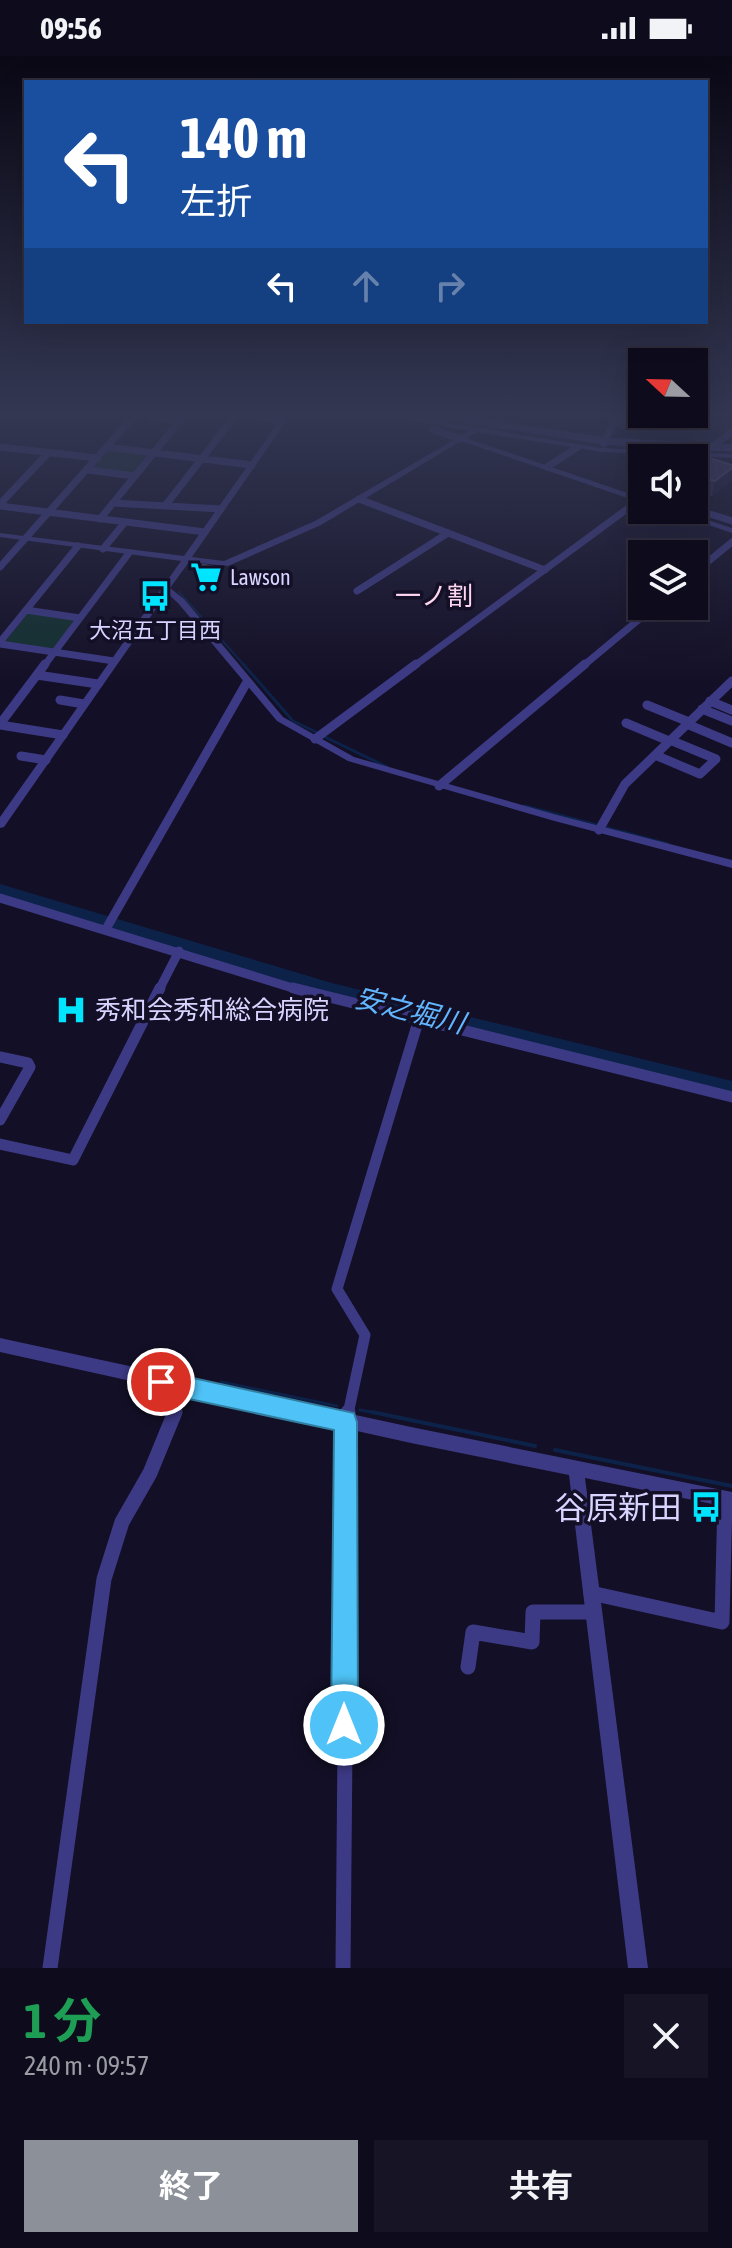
<!DOCTYPE html>
<html lang="ja">
<head>
<meta charset="utf-8">
<style>
	:root { --surface:#0e0b1c; --page:#171425; --text:#f1f3f6; --muted:#9b9ba3; --line:#2e2b3b; --accent:#8c9099 }
	body { margin:0; font-family:"Asap Condensed","Noto Sans JP",sans-serif; background:var(--page); color:var(--text); height:100vh; display:flex; flex-direction:column; font-size:30px; white-space:nowrap }
	* { box-sizing:border-box; margin:0 }
	p { font-size:26px; color:var(--muted) }
	.icon { flex:none; width:44px; height:44px; fill:none; stroke:currentColor; stroke-width:2; stroke-linecap:round; stroke-linejoin:round }
	.map { position:relative; height:1912px; overflow:hidden }
	.sheet { display:flex; flex-direction:column; background:var(--surface); flex:1 }
	.sheet>* { flex:none }
	.guide { position:absolute; left:24px; top:24px; width:684px; height:244px; border-radius:0px; box-shadow:0 8px 32px #0002,0 0 0 2px var(--line); background:#1a4fa0; color:#fff; overflow:hidden }
	.needle { width:52px; rotate:292deg }
	.buttons { position:absolute; left:628px; top:292px; display:grid; gap:16px }
	.buttons a { display:grid; place-items:center; width:80px; height:80px; border-radius:0px; background:var(--surface); box-shadow:0 8px 32px #0002,0 0 0 2px var(--line); font-size:40px }
	.pin { position:absolute; display:grid; place-items:center; width:68px; height:68px; color:#fff; margin:-34px; border:4px solid #fff; border-radius:50%; box-shadow:0 2px 8px #0007 }
	.me { position:absolute; width:88px; margin:-44px; rotate:0deg; stroke-linejoin:round; filter:drop-shadow(0 0 6px #0008) }
	.turn { display:flex; align-items:center; gap:28px; height:168px; padding:0 24px; font-size:36px }
	.turn .icon { width:104px; height:104px; stroke-width:2.5 }
	.turn b { display:block; font-size:56px; line-height:68px }
	.lanes { display:flex; align-items:center; height:76px; padding:0 24px; background:#0003; justify-content:center; gap:40px; direction:ltr }
	.lanes .off { opacity:.35 }
	.round { display:grid; place-items:center; flex:none; width:84px; height:84px; border-radius:0px; background:var(--page) }
	.headline { display:flex; align-items:center; justify-content:space-between; height:136px; padding:0 24px }
	h1 { font-size:48px; font-weight:700; line-height:60px; color:#1e9e55 }
	.cta { display:flex; gap:16px; margin-top:auto; padding:16px 24px }
	.cta a { flex:1; height:92px; border-radius:0px; background:var(--accent); color:#fff; font-size:32px; font-weight:700; line-height:92px; text-align:center }
	.cta a+a { background:var(--page); color:var(--text) }
	.status { display:flex; justify-content:space-between; align-items:center; height:56px; padding:0 40px; background:var(--surface); direction:ltr }
	.status svg { height:22px; fill:currentColor }
	.map>svg:first-child { display:block }
	.green { fill:#12302f }
	.lines { fill:none; stroke-linecap:round; stroke-linejoin:round }
	.stream-far2 { stroke:#0c2248; stroke-width:2 }
	.stream-far1 { stroke:#0c2248; stroke-width:3 }
	.stream { stroke:#0c2248; stroke-width:4 }
	.river { fill:#0c2248; fill-rule:evenodd }
	.minor-far3 { stroke:#3d3a85; stroke-width:7 }
	.minor-far2 { stroke:#3d3a85; stroke-width:9 }
	.minor-far1 { stroke:#3d3a85; stroke-width:11 }
	.minor { stroke:#3d3a85; stroke-width:15 }
	.tertiary { fill:#3d3a85; fill-rule:evenodd }
	.wall { fill:#312854 }
	.shaded-wall { fill:#1d163a }
	.building { fill:#433a66; stroke:#5a527e; stroke-width:2 }
	.route { fill:#4fc3f7; stroke:#337fa1; stroke-width:2 }
	.labels { text-anchor:middle; dominant-baseline:central; stroke-width:7; stroke-linejoin:round; paint-order:stroke }
	.far-poi-label { font-size:22px; fill:#d9d4ff; stroke:#130f26; text-anchor:start }
	.far-quarter-label { font-size:26px; fill:#ffd6f0; stroke:#130f26 }
	.poi-label { font-size:26px; fill:#d9d4ff; stroke:#130f26; text-anchor:start }
	.water-label { font-size:28px; font-style:italic; fill:#62b6ff; stroke:#130f26 }
	.near-poi-label { font-size:32px; fill:#d9d4ff; stroke:#130f26; text-anchor:end }
</style>
</head>
<body>
<div class="status"><b>09:56</b><svg viewBox="0 0 49 12"><path d="M0 12V9h3v3zM5 12V6h3v6zM10 12V3h3v9zM15 12V0h3v12zM26 1h20v11H26zM47 4h2v5h-2z"/></svg></div>
<div class="map">
<svg width="732" height="1912" viewBox="0 0 732 1912">
	<rect width="100%" height="100%" fill="#130f26"/>
	<path class="green" d="M109,393L149,398L133,418L91,413Z
		M28,557L76,563L52,594L4,587Z"/>
	<g class="lines">
		<path class="stream-far2" d="M429,361L595,388L702,394
			M179,536L245,610"/>
		<path class="stream-far1" d="M243,608L293,665L318,677
			M325,681L387,711
			M525,750L668,788
			M221,1326L337,1350
			M360,1354L382,1358"/>
		<path class="stream" d="M372,1356L535,1390
			M555,1394L732,1430"/>
		<path class="river" d="M0,828L332,927L732,1025V1041L332,941L0,840Z"/>
		<path class="minor-far3" d="M151,361L181,365
			M259,361L283,365
			M450,361L605,385L732,392
			M432,373L461,383
			M604,388L611,370L625,361
			M0,391L98,402
			M107,391L252,409
			M694,404L732,376
			M547,411L578,391
			M88,414L135,420
			M359,443L545,514
			M113,447L221,453
			M0,448L48,397
			M0,450L205,476
			M165,450L234,361
			M710,458L732,465
			M100,463L183,361
			M103,493L125,466
			M0,511L133,361
			M694,517L732,486
			M357,535L448,477
			M26,554L80,562
			M0,586L78,490
			M0,588L114,605
			M44,610L129,497
			M414,610L642,442
			M583,610L655,550"/>
		<path class="minor-far2" d="M37,619L98,628
			M60,644L84,648
			M710,645L732,654
			M647,649L689,666
			M702,653L732,665
			M626,667L669,685
			M0,668L45,608
			M687,668L732,687
			M0,669L63,679
			M315,683L416,608
			M655,699L700,718L716,703L670,684
			M21,700L46,704
			M439,730L585,608
			M599,774L625,728L732,625
			M0,842L299,934
			M106,873L247,626
			M159,934L179,895"/>
		<path class="minor-far1" d="M293,932L732,1041
			M0,1001L28,1007L30,1011L0,1064
			M0,1088L73,1104L160,932
			M174,1358L185,1331
			M348,1358L365,1279L337,1233L418,966"/>
		<path class="minor" d="M591,1537L722,1566L725,1443
			M468,1611L473,1576L532,1586L533,1556H594
			M50,1912L104,1523L122,1466L150,1417L175,1356
			M343,1912L348,1356"/>
		<path class="tertiary" d="M282,361H289L192,501L224,505L315,465L469,375L396,361H414L602,392L732,398V402L602,396L477,376L466,382L642,442V447L461,385L321,469L228,510L189,506L170,532L184,543L283,661L354,701L557,759L732,804V812L551,764L348,705L277,665L178,547L167,537L4,771L0,772V761L181,505L0,481V477L184,500Z
			M665,454H677L732,472V477Z
			M0,1282L411,1371L732,1436V1452L585,1422L648,1912H628L569,1419L411,1387L0,1296Z"/>
	</g>
	<path class="wall" d="M694,409L732,424L712,440L694,434Z
		M214,511L215,519L209,526L198,524L197,516Z"/>
	<path class="shaded-wall" d="M732,412V424L712,440L715,425Z
		M214,511L215,519L209,526L208,518Z"/>
	<path class="building" d="M706,401L732,409V412L715,425L694,419V409Z
		M203,509L214,511L208,518L197,516Z"/>
	<linearGradient id="sky" x2="0" y2="1"><stop stop-color="#0a0815"/><stop offset="0.57" stop-color="#333752"/><stop offset="1" stop-color="#333752" stop-opacity="0"/></linearGradient>
	<rect width="732" height="629" fill="url(#sky)"/>
	<path class="route" d="M161,1315L354,1357L357,1366L358,1669L354,1679L344,1683L335,1679L331,1669L334,1374L161,1337L153,1334L150,1326L153,1318Z"/>
	<defs>
		<symbol id="supermarket-bare" viewBox="-9 -9 18 18"><path d="M-6-5.5h2.5l.6 2H6L4.5 2H-2.5L-4.4-4H-6ZM-1.5 3.2a1.3 1.3 0 1 0 .1 0ZM3 3.2a1.3 1.3 0 1 0 .1 0Z" fill="#00e5ff" stroke="#130f26" stroke-width="2.5" paint-order="stroke"/></symbol>
		<symbol id="bus-bare" viewBox="-9 -9 18 18"><path d="M-5-6H5V4H4V6H2V4H-2V6H-4V4H-5ZM-3.5-4V0h7V-4ZM-3.5 1.2v1.5H-2V1.2ZM2 1.2v1.5H3.5V1.2Z" fill="#00e5ff" stroke="#130f26" stroke-width="2.5" paint-order="stroke"/></symbol>
		<symbol id="hospital-bare" viewBox="-9 -9 18 18"><path d="M-5-5h3v3.5h4V-5h3V5h-3V1.5h-4V5h-3Z" fill="#00e5ff" stroke="#130f26" stroke-width="2.5" paint-order="stroke"/></symbol>
	</defs>
	<g fill-rule="evenodd">
		<use href="#supermarket-bare" x="184" y="499" width="44" height="44"/>
		<use href="#bus-bare" x="133" y="518" width="44" height="44"/>
		<use href="#hospital-bare" x="49" y="932" width="44" height="44"/>
		<use href="#bus-bare" x="684" y="1429" width="44" height="44"/>
	</g>
	<g class="labels">
		<g class="far-poi-label">
			<text x="230" y="521">Lawson</text>
			<text x="155" y="574" text-anchor="middle">大沼五丁目西</text>
		</g>
		<g class="far-quarter-label">
			<text x="434" y="540">一ノ割</text>
		</g>
		<g class="poi-label">
			<text x="95" y="954">秀和会秀和総合病院</text>
		</g>
		<g class="water-label">
			<text transform="translate(410 954) rotate(14)">安之堀川</text>
		</g>
		<g class="near-poi-label">
			<text x="682" y="1451">谷原新田</text>
		</g>
	</g>
</svg>
<div class="buttons">
<a><svg class="needle" viewBox="-14 -14 28 28"><path d="M0-13l5 13h-10z" fill="#e53935"/><path d="M0 13l5-13h-10z" fill="#9b9ba3"/></svg></a>
<a><svg class="icon" aria-label="sound" viewBox="0 0 24 24"><path d="M4 9h4l5-4v14l-5-4H4zM17 9q2 3 0 6"/></svg></a>
<a><svg class="icon" aria-label="layers" viewBox="0 0 24 24"><path d="M12 4l9 5-9 5-9-5zM3 14l9 5 9-5"/></svg></a>
</div>
<div class="pin" style="left:161px;top:1326px;background:#d93025"><svg class="icon" aria-label="arrive" viewBox="0 0 24 24"><path d="M6 21V4h12l-3 4 3 4H6"/></svg></div>
<svg class="me" style="left:344px;top:1669px" viewBox="-20 -20 40 40"><circle r="17" fill="#4fc3f7" stroke="#fff" stroke-width="3"/><path d="M0-11L8 9 0 5-8 9z" fill="#fff"/></svg>
<div class="guide">
<div class="turn"><svg class="icon" aria-label="left" viewBox="0 0 24 24"><path d="M17 20v-9H6M10 6l-5 5 5 5"/></svg><div><b>140 m</b>左折</div></div>
<div class="lanes"><svg class="icon" aria-label="left" viewBox="0 0 24 24"><path d="M17 20v-9H6M10 6l-5 5 5 5"/></svg><svg class="icon off" aria-label="ahead" viewBox="0 0 24 24"><path d="M12 20V5M6 11l6-6 6 6"/></svg><svg class="icon off" aria-label="right" viewBox="0 0 24 24"><path d="M7 20v-9h11M14 6l5 5-5 5"/></svg></div>
</div>
</div>
<section class="sheet">
<div class="headline"><div><h1>1 分</h1><p>240 m · 09:57</p></div><a class="round"><svg class="icon" aria-label="close" viewBox="0 0 24 24"><path d="M6 6l12 12M18 6L6 18"/></svg></a></div>
<div class="cta"><a>終了</a><a>共有</a></div>
</section>
</body>
</html>
